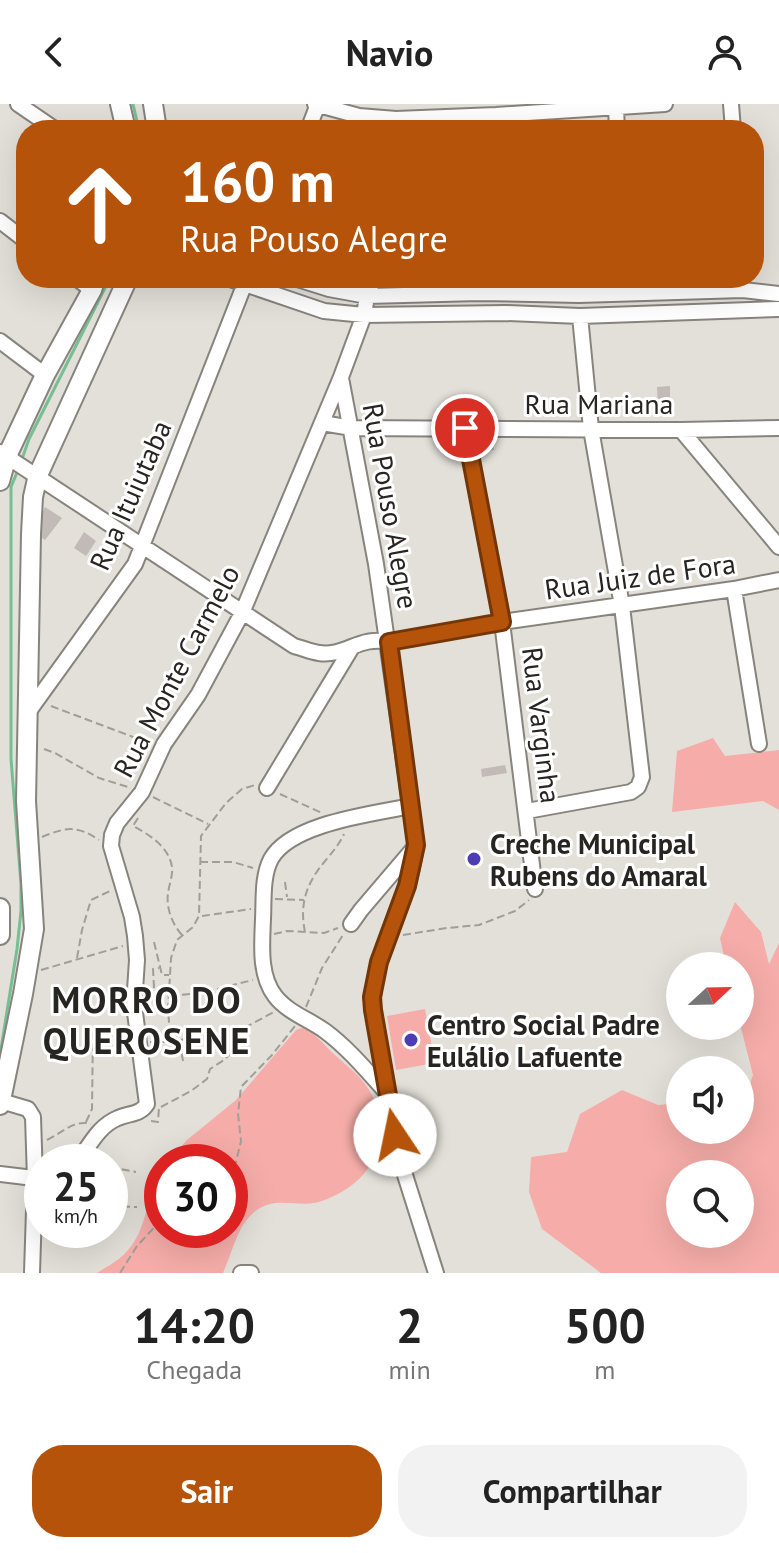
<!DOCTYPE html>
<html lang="pt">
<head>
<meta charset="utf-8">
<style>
	:root { --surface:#fff; --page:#f2f2f2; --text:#222; --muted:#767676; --accent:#b45309 }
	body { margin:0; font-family:"PT Sans",sans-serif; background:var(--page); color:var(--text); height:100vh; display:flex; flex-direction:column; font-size:30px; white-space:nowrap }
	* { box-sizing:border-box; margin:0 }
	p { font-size:26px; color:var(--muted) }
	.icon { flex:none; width:44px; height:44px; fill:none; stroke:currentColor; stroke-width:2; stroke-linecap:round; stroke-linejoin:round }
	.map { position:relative; height:1169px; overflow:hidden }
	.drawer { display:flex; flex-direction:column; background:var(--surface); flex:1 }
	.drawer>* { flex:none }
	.hud { position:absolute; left:16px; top:16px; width:748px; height:168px; border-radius:32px; box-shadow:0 8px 32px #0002; background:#b45309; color:#fff; overflow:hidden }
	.needle { width:52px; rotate:68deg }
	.fabs { position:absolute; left:666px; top:848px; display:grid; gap:16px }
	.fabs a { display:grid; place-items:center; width:88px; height:88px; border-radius:50%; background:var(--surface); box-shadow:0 8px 32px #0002; font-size:40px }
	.speed { position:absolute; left:24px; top:1040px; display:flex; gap:16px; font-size:40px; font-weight:700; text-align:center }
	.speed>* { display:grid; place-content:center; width:104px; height:104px; border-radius:50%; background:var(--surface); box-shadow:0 8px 32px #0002; line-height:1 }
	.speed small { font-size:20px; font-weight:400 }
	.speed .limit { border:12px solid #d22; background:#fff; color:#111 }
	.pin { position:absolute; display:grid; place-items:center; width:68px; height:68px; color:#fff; margin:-34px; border:4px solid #fff; border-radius:50%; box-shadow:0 2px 8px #0007 }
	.me { position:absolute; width:88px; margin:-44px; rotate:349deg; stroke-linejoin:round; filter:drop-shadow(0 0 6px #0008) }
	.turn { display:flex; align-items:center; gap:28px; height:168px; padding:0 32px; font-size:36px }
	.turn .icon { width:104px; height:104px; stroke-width:2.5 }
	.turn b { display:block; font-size:56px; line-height:68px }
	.eta { display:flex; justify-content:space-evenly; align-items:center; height:136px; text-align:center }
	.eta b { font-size:48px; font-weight:700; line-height:56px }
	.primary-button { display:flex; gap:16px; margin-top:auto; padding:16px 32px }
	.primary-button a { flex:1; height:92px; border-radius:32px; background:var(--accent); color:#fff; font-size:32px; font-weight:700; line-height:92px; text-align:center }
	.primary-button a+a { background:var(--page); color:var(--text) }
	header { display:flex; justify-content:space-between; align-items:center; height:104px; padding:0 32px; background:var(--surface); font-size:36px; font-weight:700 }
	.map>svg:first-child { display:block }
	.green { fill:#f6ada9; fill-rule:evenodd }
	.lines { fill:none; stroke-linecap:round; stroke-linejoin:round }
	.stream { stroke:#76bf92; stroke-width:3 }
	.building { fill:#c1bab6 }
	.minor-casing { stroke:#87847e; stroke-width:18 }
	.major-casing { stroke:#87847e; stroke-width:22 }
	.path { stroke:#a09e98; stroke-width:2; stroke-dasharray:8 4; stroke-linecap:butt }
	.minor { stroke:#fff; stroke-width:14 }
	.major { stroke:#fff; stroke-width:18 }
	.route-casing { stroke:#753606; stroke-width:20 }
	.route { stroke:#b45309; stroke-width:14 }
	.poi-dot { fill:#4d3db5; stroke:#fff; stroke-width:3 }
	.labels { text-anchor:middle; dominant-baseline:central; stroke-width:6; stroke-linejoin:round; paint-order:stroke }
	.street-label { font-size:28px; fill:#262522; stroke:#fff }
	.poi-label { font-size:28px; font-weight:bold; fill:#262522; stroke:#fff; text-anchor:start }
	.district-label { font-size:36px; font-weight:bold; letter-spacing:2px; fill:#262522; stroke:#fff }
</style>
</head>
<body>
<header><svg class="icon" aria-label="back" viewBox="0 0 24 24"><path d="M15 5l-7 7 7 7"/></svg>Navio<svg class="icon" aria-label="person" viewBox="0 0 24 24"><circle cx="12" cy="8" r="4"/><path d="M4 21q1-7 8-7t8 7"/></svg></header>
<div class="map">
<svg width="779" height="1169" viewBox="0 0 779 1169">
	<rect width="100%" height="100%" fill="#e3e0d9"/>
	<path class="green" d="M713,634L725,652L779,646V706L763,697L672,708L677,647Z
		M735,798L761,828L769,860L779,839V1169H601L542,1125L529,1088L531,1053L567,1048L580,1010L622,986L658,1001L680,999V1026H740V1002H742L753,971L740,920V862H726L720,834ZM680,1070H740V1130H680Z
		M425,905L435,959L396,966L387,912Z
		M304,923C316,930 324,941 335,951C347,962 361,972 369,986C377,998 379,1012 379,1027C379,1063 355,1085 322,1097C301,1105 277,1091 257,1106C237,1120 233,1148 223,1169H97C108,1162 120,1156 128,1146C149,1122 146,1089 162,1063V1126H230V1058H167L187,1036L236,996L296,926Z"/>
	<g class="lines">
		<path class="stream" d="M133,0L139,26
			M22,355L29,335L110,174
			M0,951L17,845L21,807V780L11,655V383L18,366"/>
	</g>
	<path class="building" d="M670,282V305H658L657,283Z
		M492,330L494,346L479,347L477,332Z
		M45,403L62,414L45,436L35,429L36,423Z
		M84,428L96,437L86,452L74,444Z
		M505,661L507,669L482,673L481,665Z"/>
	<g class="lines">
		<defs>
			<path id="minor" d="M18,0L56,26
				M315,0L359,12L396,15L496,11L665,0
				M731,0L733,26
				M616,4L617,26
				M308,26L318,0
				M0,117L26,137
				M76,174L92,186
				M227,174L324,207L364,211L506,209L580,212L779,205
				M294,174L329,185L367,192L479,189L579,191L743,186L779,190
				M0,237L45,271
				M341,274L376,460L416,741C414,756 411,771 406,785C393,825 371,863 373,906L398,1049L436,1169
				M322,319L352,324L681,326L779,324
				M465,324L502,518L535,785
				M681,326L779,443
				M0,348L294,542C302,544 311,548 319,549C345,553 360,531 389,538L502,518L734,485L779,476
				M734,485L759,640
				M27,610L135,460L247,174
				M267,684L351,545
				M527,707L631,688L638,683L642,673L622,502L591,325L580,212
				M351,820L361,806L413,745
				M386,988C367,967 348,944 325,927C310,916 287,908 275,892C259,871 262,841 263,815C264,796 262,772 271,755C291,719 373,710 411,702
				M1,997L28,1005L33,1013L35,1075L32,1169
				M77,1058C89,1043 98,1022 118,1014C129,1009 140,1011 147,1000L134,901L137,856L135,832L132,813L111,742L112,731L117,719L142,688L164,640L198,591L242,509L341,273L364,211L367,192L374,174
				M0,1070L42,1075
				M241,1169H251"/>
			<path id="major" d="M120,0L126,26
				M153,0L157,26
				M0,377L7,352L45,271L92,186L96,174
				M0,804V831
				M0,1001L23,890L34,825L26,697L31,430L33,393L38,371L128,174"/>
		</defs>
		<use href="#minor" class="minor-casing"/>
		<use href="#major" class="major-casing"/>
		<path class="path" d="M51,602L149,639
			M44,645L55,649L99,674L128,683
			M280,690L322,709
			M153,693L208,720
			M138,714L133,722C150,731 169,743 172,763C173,772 169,781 168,789C166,804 172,820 182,831
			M42,733C66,723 77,721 99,736
			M200,758H233L253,764
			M285,778L287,793
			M275,795L304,796
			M202,812L251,805
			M305,828C299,799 307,778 326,756C333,747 339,741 344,730
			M274,830L287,827L324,829L338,824
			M403,831L447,824L479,821L515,807L529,796
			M154,838L162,871H169
			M77,854L82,826L91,796L110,787
			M41,866L123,842
			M154,884L153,865L159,864
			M170,892L201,889L253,876
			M306,903L322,864L343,831
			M171,932L176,938L197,930
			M150,938H165L170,931L168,905L171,854L177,836L193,823L199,812L201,732L226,699L242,685L255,681
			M177,939L180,941L183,957
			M161,1003L191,987L207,975L210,965L224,956L240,940L246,923L274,908
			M151,1017L158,1018L159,1003
			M86,1018L92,1005L93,925
			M47,1036C62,1029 74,1015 91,1020
			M230,1061L236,1058L241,1037L238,1010L241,983L272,951L295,922
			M110,1063L136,1068
			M110,1102L137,1103
			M120,1169L137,1142L162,1115"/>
		<use href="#minor" class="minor"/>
		<use href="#major" class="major"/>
	</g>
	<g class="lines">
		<defs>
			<path id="route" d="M395,1031L373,906L372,893L379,858L407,782L416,741L389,538L502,518L465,324"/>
		</defs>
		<use href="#route" class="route-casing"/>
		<use href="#route" class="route"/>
	</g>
	<g class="poi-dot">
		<circle cx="474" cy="755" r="8"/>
		<circle cx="411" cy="936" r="8"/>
	</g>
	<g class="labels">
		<g class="street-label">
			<text x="599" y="299">Rua Mariana</text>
			<text transform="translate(130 391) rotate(-66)">Rua Ituiutaba</text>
			<text transform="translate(391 402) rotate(80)">Rua Pouso Alegre</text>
			<text transform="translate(640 472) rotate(-8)">Rua Juiz de Fora</text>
			<text transform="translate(176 567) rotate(-62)">Rua Monte Carmelo</text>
			<text transform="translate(542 621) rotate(83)">Rua Varginha</text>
		</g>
		<g class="poi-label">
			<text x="490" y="739">Creche Municipal<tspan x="490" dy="32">Rubens do Amaral</tspan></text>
			<text x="427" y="920">Centro Social Padre<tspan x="427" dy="32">Eulálio Lafuente</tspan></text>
		</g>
		<g class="district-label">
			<text x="147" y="895">MORRO DO<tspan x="147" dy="41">QUEROSENE</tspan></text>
		</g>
	</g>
</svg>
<div class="fabs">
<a><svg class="needle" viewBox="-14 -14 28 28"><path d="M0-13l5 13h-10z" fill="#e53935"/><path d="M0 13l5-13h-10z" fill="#767676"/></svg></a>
<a><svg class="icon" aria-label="sound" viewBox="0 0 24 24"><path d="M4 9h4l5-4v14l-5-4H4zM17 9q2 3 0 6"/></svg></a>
<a><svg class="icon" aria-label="search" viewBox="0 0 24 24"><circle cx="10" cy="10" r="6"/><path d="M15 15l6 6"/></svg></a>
</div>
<div class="speed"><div>25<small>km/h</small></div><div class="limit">30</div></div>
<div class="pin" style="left:465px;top:324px;background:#d93025"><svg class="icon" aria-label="arrive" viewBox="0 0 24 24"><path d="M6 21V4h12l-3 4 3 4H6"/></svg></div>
<svg class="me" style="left:395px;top:1031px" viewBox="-20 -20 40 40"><circle r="19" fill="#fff"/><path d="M0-13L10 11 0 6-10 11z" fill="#b45309"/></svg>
<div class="hud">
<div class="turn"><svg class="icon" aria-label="ahead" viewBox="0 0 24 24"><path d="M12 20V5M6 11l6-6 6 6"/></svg><div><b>160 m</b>Rua Pouso Alegre</div></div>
</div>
</div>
<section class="drawer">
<div class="eta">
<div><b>14:20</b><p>Chegada</p></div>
<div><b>2</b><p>min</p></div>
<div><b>500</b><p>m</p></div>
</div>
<div class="primary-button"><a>Sair</a><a>Compartilhar</a></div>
</section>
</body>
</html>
